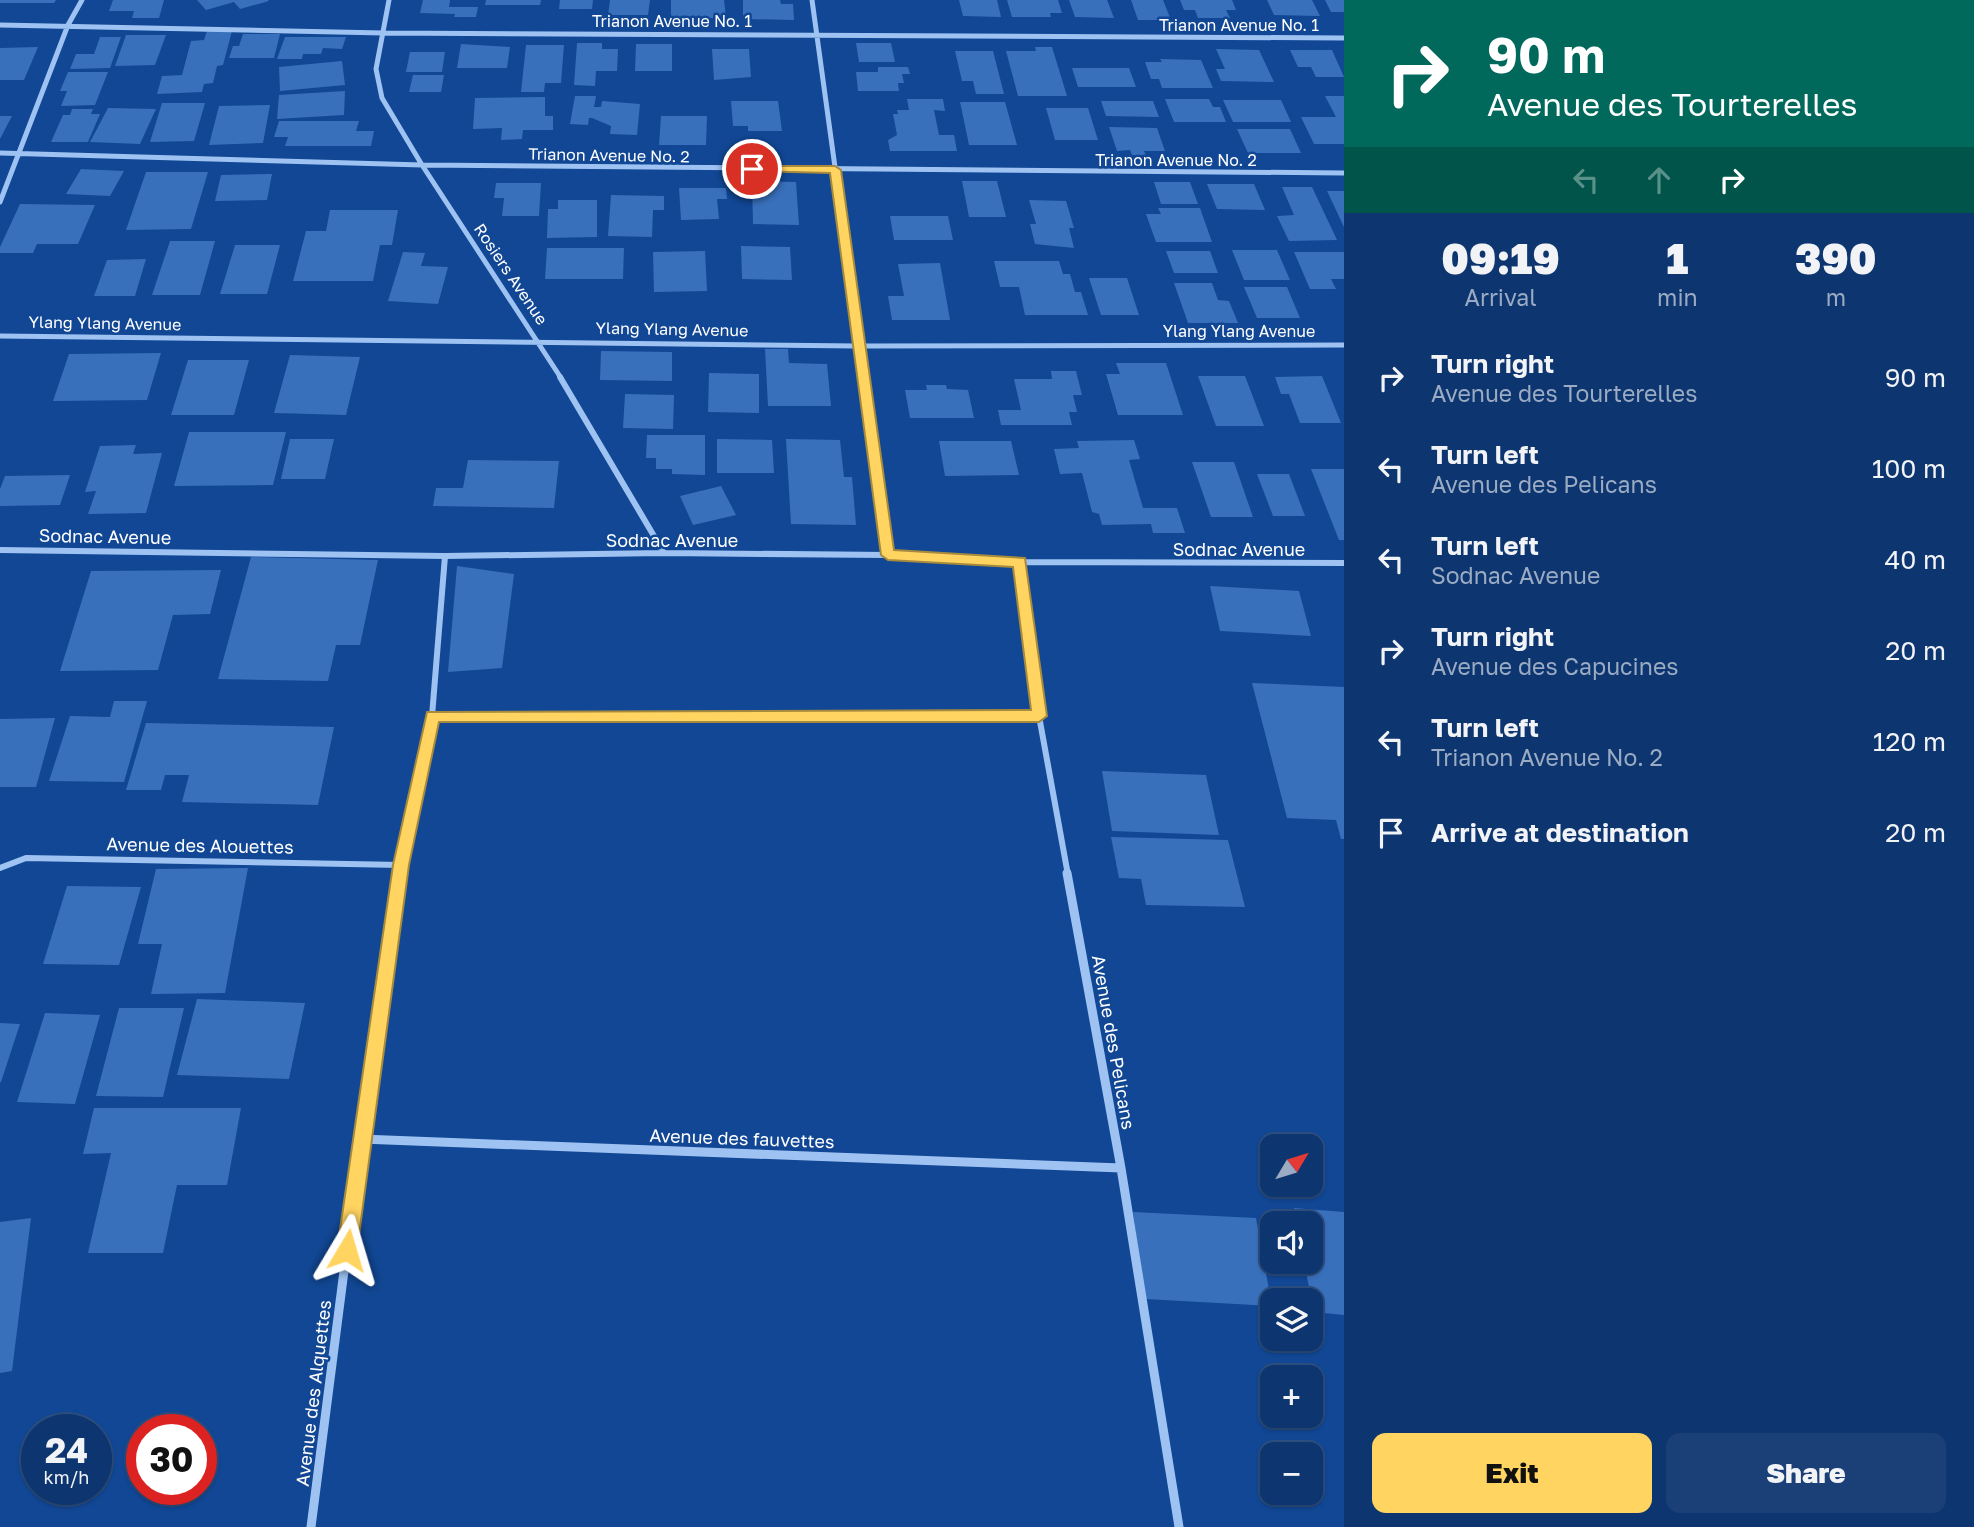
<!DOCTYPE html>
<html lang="en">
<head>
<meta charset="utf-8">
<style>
	:root { --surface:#0d356f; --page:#1b4077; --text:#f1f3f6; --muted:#9aabc3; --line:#2d5082; --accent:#ffd460 }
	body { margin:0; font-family:"Golos Text",sans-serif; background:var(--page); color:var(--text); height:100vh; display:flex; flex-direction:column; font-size:26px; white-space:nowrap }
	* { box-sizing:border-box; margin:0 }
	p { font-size:23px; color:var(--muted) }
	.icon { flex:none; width:38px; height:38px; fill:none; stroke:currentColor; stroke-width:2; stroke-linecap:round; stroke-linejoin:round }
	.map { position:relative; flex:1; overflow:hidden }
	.panel { display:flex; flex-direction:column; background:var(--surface); width:630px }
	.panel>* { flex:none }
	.top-card { background:#00695c; color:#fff; overflow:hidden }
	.needle { width:46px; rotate:52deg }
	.controls { position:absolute; left:1260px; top:1134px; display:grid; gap:14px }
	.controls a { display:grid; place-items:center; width:63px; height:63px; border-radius:14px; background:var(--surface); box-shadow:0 2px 5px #0004,0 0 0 2px var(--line); font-size:35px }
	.speed { position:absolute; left:21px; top:1414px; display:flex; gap:14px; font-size:35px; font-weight:700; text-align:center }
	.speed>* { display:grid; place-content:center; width:91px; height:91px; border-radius:50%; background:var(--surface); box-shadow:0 2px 5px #0004,0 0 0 2px var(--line); line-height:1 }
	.speed small { font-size:18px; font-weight:400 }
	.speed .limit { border:10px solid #d22; background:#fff; color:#111 }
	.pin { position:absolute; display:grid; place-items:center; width:60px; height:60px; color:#fff; margin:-30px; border:4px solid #fff; border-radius:50%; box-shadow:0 2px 7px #0007 }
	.me { position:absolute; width:77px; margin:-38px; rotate:7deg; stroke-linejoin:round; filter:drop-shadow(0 0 5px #0008) }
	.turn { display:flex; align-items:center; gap:24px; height:147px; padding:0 28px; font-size:32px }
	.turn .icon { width:91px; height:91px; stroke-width:2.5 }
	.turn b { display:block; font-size:49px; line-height:60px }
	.lanes { display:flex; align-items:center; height:66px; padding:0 28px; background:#0003; justify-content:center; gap:35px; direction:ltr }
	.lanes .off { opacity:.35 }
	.eta { display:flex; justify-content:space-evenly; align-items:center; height:119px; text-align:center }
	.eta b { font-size:42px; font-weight:800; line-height:49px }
	.button { display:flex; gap:14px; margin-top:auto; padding:14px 28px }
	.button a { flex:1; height:80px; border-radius:14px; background:var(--accent); color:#111; font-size:28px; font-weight:800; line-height:80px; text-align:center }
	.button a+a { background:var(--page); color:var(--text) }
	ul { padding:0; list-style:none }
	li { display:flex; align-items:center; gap:21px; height:91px; padding:0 28px }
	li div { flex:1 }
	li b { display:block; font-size:26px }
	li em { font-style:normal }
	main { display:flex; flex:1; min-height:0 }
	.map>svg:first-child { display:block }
	.building { fill:#3970bc }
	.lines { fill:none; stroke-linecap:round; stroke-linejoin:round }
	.minor-far2 { stroke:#9ec3f3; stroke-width:5 }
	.minor-far1 { stroke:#9ec3f3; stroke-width:6 }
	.minor { stroke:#9ec3f3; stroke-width:9 }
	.route { fill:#ffd460; stroke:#a68a3e; stroke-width:2 }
	.labels { text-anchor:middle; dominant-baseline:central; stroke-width:5; stroke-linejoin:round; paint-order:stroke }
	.far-street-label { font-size:16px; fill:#fff; stroke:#114794 }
	.street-label { font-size:18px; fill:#fff; stroke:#114794 }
</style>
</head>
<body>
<main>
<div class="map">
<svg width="1344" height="1527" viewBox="0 0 1344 1527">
	<rect width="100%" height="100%" fill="#114794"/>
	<path class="building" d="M0,0H56L54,3H0Z
		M113,0H164L159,18H132L134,11H109Z
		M197,0H268L269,1L240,9L234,2L206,10Z
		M423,0H450L449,7H478L476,17H454L455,14L420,13Z
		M486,0H541L540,5H485Z
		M560,0H593L592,9H559Z
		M610,0H650L648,15H608Z
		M671,0H724L726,18H671Z
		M743,0H780L781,4H793L794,20L743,19Z
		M959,0H997L1001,17L963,16Z
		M1007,0H1058L1062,13H1050L1051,17H1012Z
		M1069,0H1107L1114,18L1075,17Z
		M1131,0H1163L1171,20H1138Z
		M1180,0H1232L1236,10H1226L1230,18H1198L1195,10H1184Z
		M1267,0H1312L1320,16L1274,15Z
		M1325,0H1344V12H1331Z
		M207,31H232L223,65L217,66L213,83L204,84L202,92L157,94L162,76L182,75L191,41L204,40Z
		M243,34H280L274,58H229L233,46H239Z
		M126,35H166L155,65L115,66Z
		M100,37H121L110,68L70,69L76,54H94Z
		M285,37H346L342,49L323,48L321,54H303L302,59H277Z
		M577,43H602V49H618L617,71H596L595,86L574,85Z
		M856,43H891L895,62H859Z
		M461,44L510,47L507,68H457Z
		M636,44H672V71H635Z
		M526,45H564L561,83H545L544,92H521Z
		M38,47L24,80H0V48Z
		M1035,47H1052L1067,96H1018L1006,51H1036Z
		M712,49H749L751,77L714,80Z
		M1216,49L1259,50L1274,82L1221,81L1216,69H1225Z
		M1290,50H1332L1344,77H1316L1311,67H1298Z
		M955,51H993L1004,94H976L973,81H962Z
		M410,52H445L442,72H406Z
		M1160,59L1201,60L1213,88H1162L1159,79H1151L1145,62H1162Z
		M342,61L345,85L280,91L279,67Z
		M878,67H908L910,74H902L904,83H898L899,91H858L856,72H878Z
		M1072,68H1129L1136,87H1078Z
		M68,72H108L95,105L61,106L67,91H60Z
		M413,75H444L441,92H409Z
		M345,91L344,115L277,119L279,95Z
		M575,96H596L594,107H601L602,101L640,104L637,135L610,134L611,126L592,118H589L588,125L570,124Z
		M1325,96H1344V144H1314L1301,117H1336Z
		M545,97V116H553V130H523L522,139L501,140L502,128L473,129L475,98Z
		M907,99H943L945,111L934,110L939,135H954L957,151H890L888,140L897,135L893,114H898L897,110H909Z
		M1165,99H1209L1213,107H1220L1226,122H1174Z
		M1223,100H1281L1291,122H1233Z
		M731,101H778L782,131H748V126H733Z
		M1101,101H1153L1159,117L1106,116Z
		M960,102H1005L1017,145H969Z
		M162,103H205L194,141L150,142Z
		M270,105L263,143L209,145L219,106Z
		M108,108L156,109L140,144L90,142Z
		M1046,108H1088L1098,140H1055Z
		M72,109H93L91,114H100L88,142H51L63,115H70Z
		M0,116H12L0,139Z
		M661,116H707L706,145H659Z
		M279,121H359L356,131H374L371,146H285L288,137H274Z
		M1109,127L1157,128L1165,151H1144L1146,155H1132L1130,150L1117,151Z
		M1237,129H1290L1301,153H1248Z
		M81,169L124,171L110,196L66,194Z
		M146,172H208L191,229L126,230Z
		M272,174L267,200L215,201L221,175Z
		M752,181L796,182L799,225L753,224Z
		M962,181H997L1006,217H969Z
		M1154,182H1190L1198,204H1161Z
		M496,183H541L539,216H502L504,198H494Z
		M1207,184H1254L1265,210L1217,209Z
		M1282,187H1312L1337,240L1289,241L1277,216L1294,215Z
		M679,188H726L727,199H717L719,219L681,220Z
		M1327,191H1344V227Z
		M611,195L664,196V210H653L652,237L608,236Z
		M558,200H597V237L547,238L548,209H558Z
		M1029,200L1066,201L1074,228H1069L1074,248L1035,244L1030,224H1036Z
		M20,204L95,205L78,244H37L33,253H0V247Z
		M1158,208H1200L1212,242H1156L1146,214H1161Z
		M330,210H398L392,245H380L373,281H293L306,231H326Z
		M890,216H948L953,240H894Z
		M170,241H215L200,295H152Z
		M235,245H280L267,294H220Z
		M741,246L790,247L792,280L742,279Z
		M547,248H624L623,279H545Z
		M1232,250H1277L1290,280H1244Z
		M705,251L707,291L654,292L653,252Z
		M1166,251H1210L1218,273H1174Z
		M403,252L425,253L421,266L448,267L438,304L388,301Z
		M1294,252H1344V279H1331L1336,289H1310Z
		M146,259L135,296H94L107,260Z
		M994,261H1059L1063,274H1070L1075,292H1081L1088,315H1025L1019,287H1000Z
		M940,263L950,320H892L888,296H904L898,264Z
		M1089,278H1127L1139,315H1101Z
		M1174,283H1212L1218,300L1229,301L1238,323H1188Z
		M1244,287H1287L1300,318H1257Z
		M765,349H788L789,363L827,364L831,406H768Z
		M601,351L672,352V381L600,380Z
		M161,353L147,400L53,401L69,354Z
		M290,355L360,357L346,415L274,413Z
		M188,360H249L234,415H171Z
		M1116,363H1166L1183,415H1118L1106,374H1120Z
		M1051,371H1076L1082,395H1073L1077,412H1069L1072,425H1001L998,410H1021L1014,379H1052Z
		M709,373L759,374V413L708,412Z
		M1198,376H1245L1264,426H1216Z
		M1322,376L1341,423H1300L1289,394H1281L1275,377Z
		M926,385H946L947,389L968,390L974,418H910L905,390H927Z
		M625,394L674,395L673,429L623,428Z
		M189,432H286L273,485L174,486Z
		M647,435H705V475L672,474V469H656V458H646Z
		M290,439H334L325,479H281Z
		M717,439L772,440L774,473H717Z
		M786,439L840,440L844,477H852L856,525L791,524Z
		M1134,440L1140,459L1129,460L1143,508H1177L1185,533H1153L1151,524L1102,525L1099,514L1092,512L1082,473L1060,474L1054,449L1079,448L1077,441Z
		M939,441H1011L1019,475L945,476Z
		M136,445L133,454L162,453L146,513L88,514L96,491L85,492L100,446Z
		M468,460L559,461L554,508L433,506L436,488H463Z
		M1192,462H1234L1253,517H1211Z
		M1311,469H1344V540H1339Z
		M1257,474H1289L1305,516H1273Z
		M70,475L60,505L0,506V489L5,476Z
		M721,486L736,515L693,525L680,496Z
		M251,557L378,560L360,645H336L328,681L218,679Z
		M457,566L514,574L502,668L448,672Z
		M221,570L210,614L173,615L158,670L60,671L91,571Z
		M1210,586L1299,591L1311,636L1220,631Z
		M1252,683L1344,687V839H1341L1336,820L1287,818Z
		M114,701H147L124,782L49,781L70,716L110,717Z
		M55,718L36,787H0V719Z
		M146,723L334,727L318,805L182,802L189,775H165L161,790H126Z
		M1102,771L1206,775L1219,835L1112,831Z
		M1111,837L1228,840L1245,907L1146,905L1141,879L1119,878Z
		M248,868L225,993L151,994L162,944H138L156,869Z
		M67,886L141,887L119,965L43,964Z
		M197,999L305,1003L289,1079L177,1075Z
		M119,1008H184L163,1097L96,1096Z
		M45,1013L100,1015L75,1104L17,1102Z
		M0,1023L20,1024L1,1082H0Z
		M94,1108H241L227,1185H177L163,1253H88L111,1153L83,1154Z
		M1294,1208L1344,1212V1315L1314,1312L1304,1262H1311V1223H1297Z
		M1133,1212L1256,1218L1272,1306L1145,1299Z
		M31,1218L12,1371L0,1373V1222Z"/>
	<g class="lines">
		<path class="minor-far2" d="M389,0L376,69L382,98L422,165L561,378
			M812,0L864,378
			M0,25L383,33L1344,38
			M0,153L422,165L1344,173
			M0,202L68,25L82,0
			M0,336L857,346L1344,345"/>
		<path class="minor-far1" d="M560,377L664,553
			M864,377L888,555
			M0,550L445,556L664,553L888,555L1020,562L1344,563
			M1020,562L1039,716L1068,875
			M432,716H1039
			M0,868L26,858L401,865
			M400,875L432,716L445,556"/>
		<path class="minor" d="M1067,873L1121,1168L1179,1527
			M361,1139L1121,1168
			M311,1527L361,1139L400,873"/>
	</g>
	<path class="route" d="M752,166H835L841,170L894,550L1025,558L1047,716L1039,722H439L409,865L357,1250L354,1257L347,1260L340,1257L337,1250L393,865L427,712L1031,710L1013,567L888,560L881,555L830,173L748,171V167Z"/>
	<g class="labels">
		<g class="far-street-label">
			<text x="672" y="21">Trianon Avenue No. 1</text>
			<text x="1239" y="25">Trianon Avenue No. 1</text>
			<text transform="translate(609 155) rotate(1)">Trianon Avenue No. 2</text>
			<text x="1176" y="160">Trianon Avenue No. 2</text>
			<text transform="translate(511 274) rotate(56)">Rosiers Avenue</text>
			<text transform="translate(105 323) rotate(1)">Ylang Ylang Avenue</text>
			<text transform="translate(672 329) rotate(1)">Ylang Ylang Avenue</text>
			<text x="1239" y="331">Ylang Ylang Avenue</text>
		</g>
		<g class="street-label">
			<text transform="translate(105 536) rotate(1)">Sodnac Avenue</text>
			<text x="672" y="540">Sodnac Avenue</text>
			<text x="1239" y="549">Sodnac Avenue</text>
			<text transform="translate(200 845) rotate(1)">Avenue des Alouettes</text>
			<text transform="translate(1114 1042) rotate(80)">Avenue des Pelicans</text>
			<text transform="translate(742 1138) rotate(2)">Avenue des fauvettes</text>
			<text transform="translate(313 1393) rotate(-83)">Avenue des Alquettes</text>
		</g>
	</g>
</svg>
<div class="controls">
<a><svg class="needle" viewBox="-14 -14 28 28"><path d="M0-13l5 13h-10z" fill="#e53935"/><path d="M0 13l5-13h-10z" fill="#9aabc3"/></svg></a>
<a><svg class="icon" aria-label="sound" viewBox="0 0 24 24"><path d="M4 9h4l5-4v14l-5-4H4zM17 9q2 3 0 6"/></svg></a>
<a><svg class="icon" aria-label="layers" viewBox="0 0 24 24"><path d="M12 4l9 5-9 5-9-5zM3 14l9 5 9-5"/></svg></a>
<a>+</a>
<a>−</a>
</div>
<div class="speed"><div>24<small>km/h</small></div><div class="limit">30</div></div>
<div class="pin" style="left:752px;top:169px;background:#d93025"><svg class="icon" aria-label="arrive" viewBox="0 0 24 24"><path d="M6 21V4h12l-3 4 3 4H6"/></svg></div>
<svg class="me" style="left:347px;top:1250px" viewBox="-20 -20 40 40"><path d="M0-17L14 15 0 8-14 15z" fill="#ffd460" stroke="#fff" stroke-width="4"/></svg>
</div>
<section class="panel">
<div class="top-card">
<div class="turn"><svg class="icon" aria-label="right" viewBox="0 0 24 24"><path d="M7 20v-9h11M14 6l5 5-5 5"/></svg><div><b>90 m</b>Avenue des Tourterelles</div></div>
<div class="lanes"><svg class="icon off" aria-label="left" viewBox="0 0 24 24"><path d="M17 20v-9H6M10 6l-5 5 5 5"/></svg><svg class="icon off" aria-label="ahead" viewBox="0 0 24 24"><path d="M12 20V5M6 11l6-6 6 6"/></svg><svg class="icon" aria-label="right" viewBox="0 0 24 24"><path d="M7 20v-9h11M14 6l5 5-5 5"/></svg></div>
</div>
<div class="eta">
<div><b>09:19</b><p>Arrival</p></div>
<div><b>1</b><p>min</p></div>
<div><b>390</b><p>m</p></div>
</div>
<ul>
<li><svg class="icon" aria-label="right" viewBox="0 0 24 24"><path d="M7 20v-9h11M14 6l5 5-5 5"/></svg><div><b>Turn right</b><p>Avenue des Tourterelles</p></div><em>90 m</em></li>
<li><svg class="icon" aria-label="left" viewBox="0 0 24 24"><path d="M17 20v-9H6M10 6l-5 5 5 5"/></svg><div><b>Turn left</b><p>Avenue des Pelicans</p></div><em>100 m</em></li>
<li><svg class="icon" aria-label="left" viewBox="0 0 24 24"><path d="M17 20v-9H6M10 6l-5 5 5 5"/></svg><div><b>Turn left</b><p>Sodnac Avenue</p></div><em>40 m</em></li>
<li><svg class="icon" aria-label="right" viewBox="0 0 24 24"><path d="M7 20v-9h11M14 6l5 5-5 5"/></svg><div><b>Turn right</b><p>Avenue des Capucines</p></div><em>20 m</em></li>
<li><svg class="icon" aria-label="left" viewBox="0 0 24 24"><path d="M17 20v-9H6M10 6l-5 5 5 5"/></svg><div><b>Turn left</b><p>Trianon Avenue No. 2</p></div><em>120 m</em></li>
<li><svg class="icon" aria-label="arrive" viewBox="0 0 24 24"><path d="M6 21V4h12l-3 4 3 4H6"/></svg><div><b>Arrive at destination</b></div><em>20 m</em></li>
</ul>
<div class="button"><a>Exit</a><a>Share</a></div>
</section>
</main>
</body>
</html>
